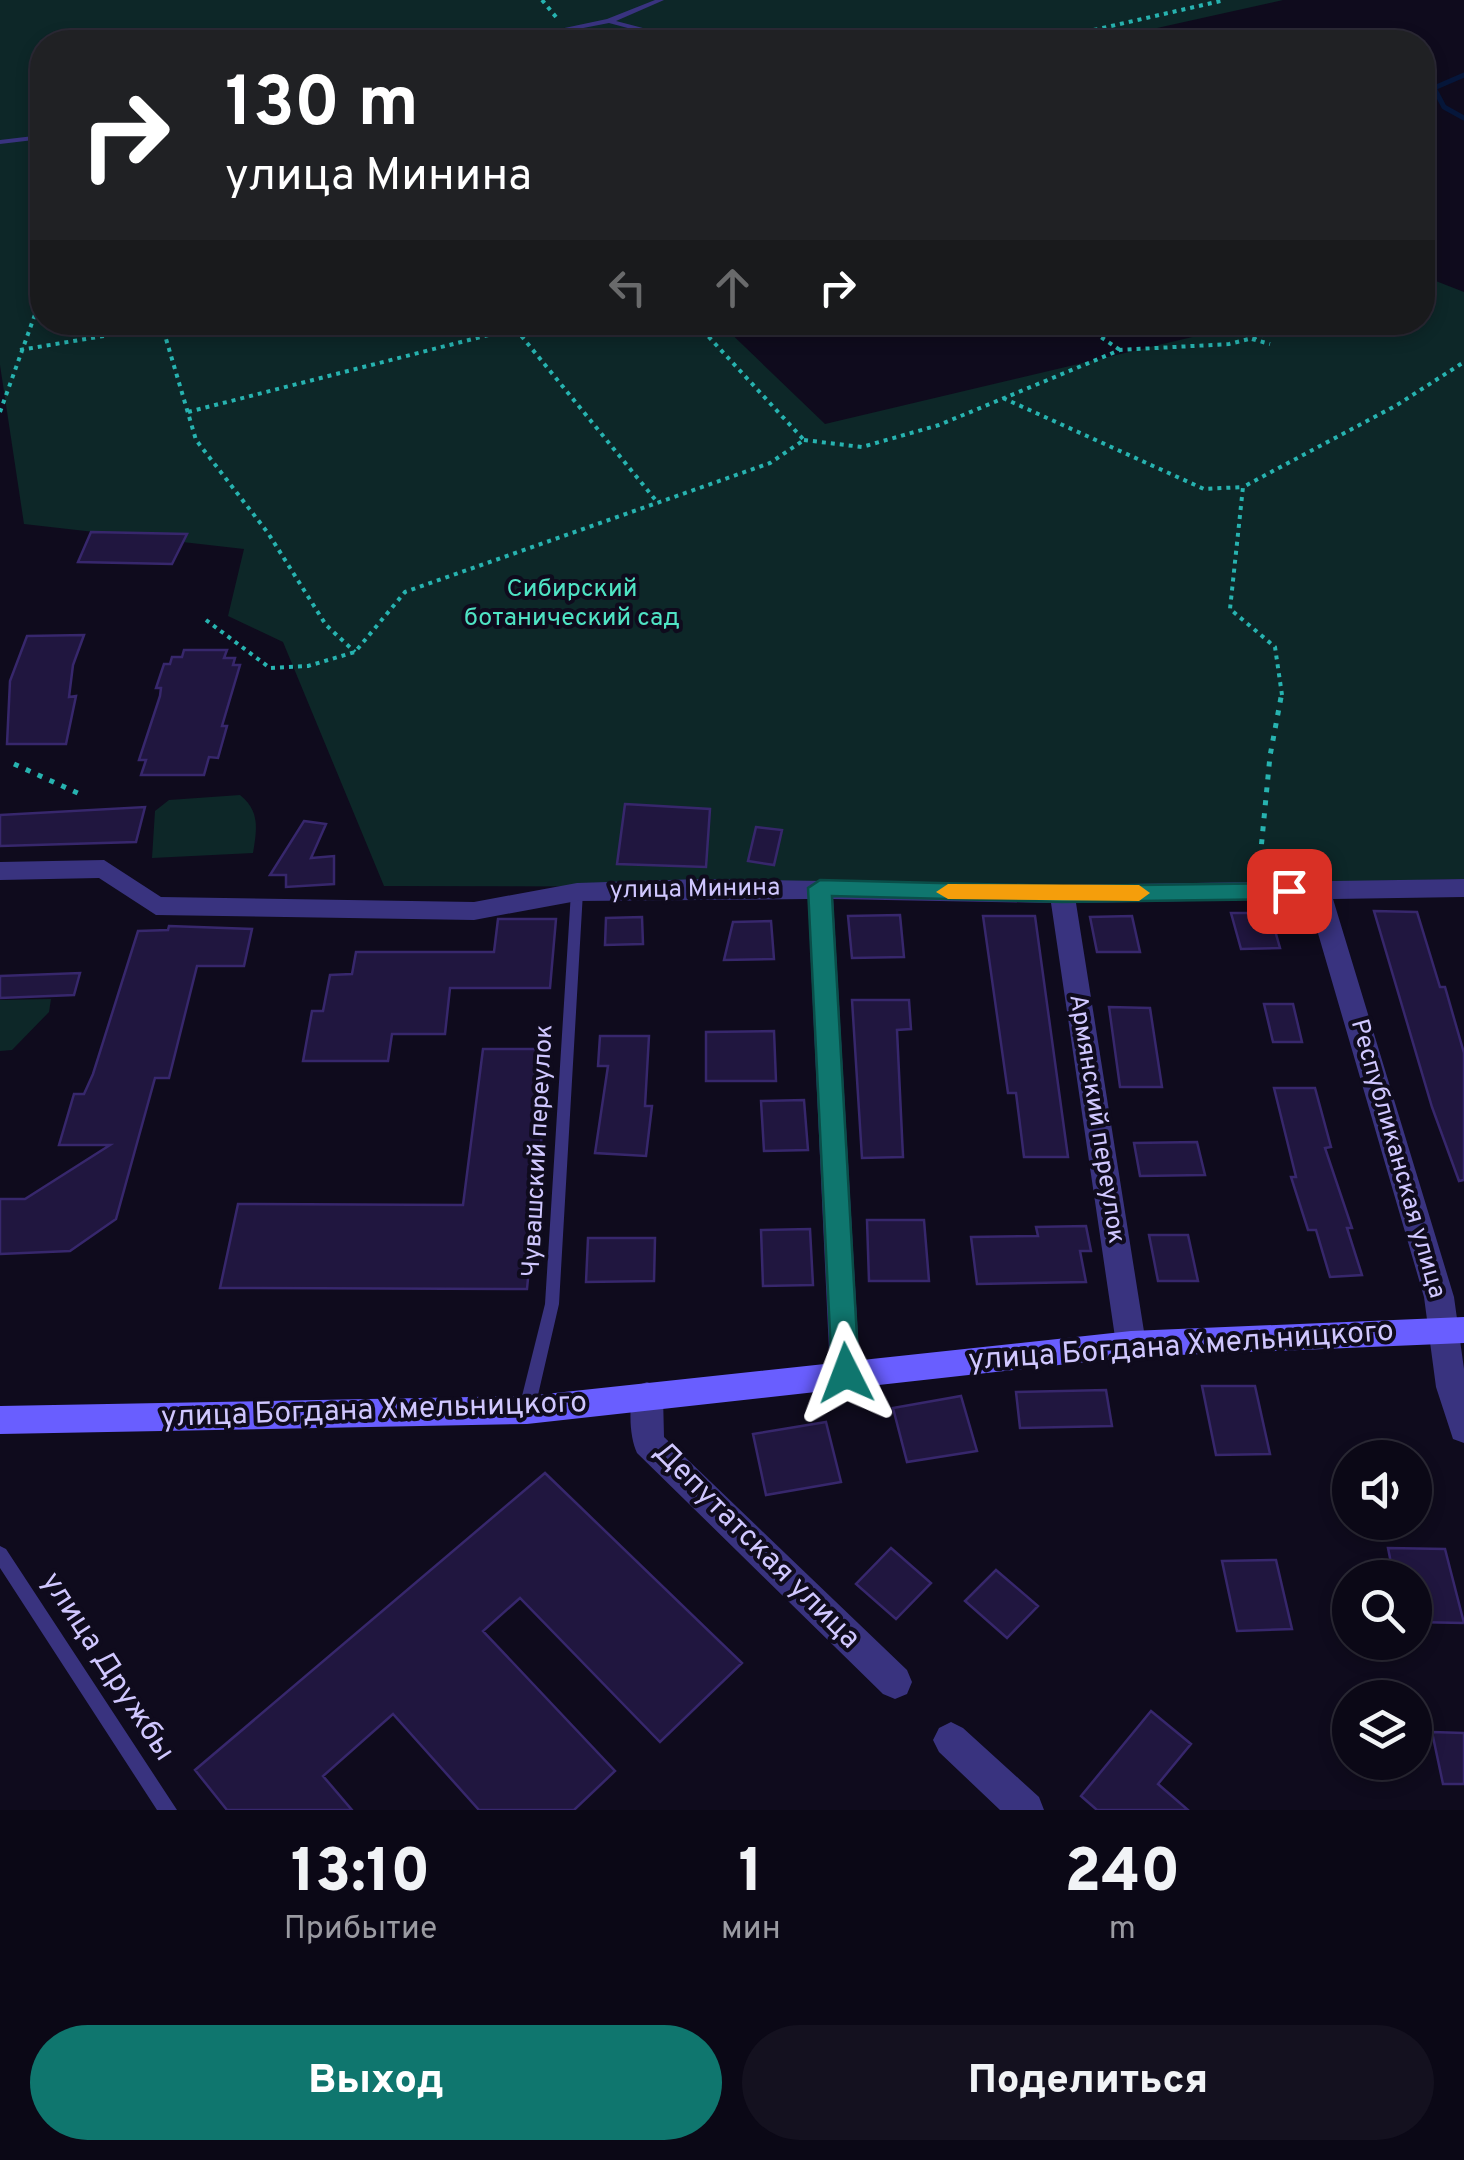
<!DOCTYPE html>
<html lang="ru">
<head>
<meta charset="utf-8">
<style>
	:root { --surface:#0b0816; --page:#14111f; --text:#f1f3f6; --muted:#9a9aa1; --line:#2b2935; --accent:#0f766e }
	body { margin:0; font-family:Overpass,sans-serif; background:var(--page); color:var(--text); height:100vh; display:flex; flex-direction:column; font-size:38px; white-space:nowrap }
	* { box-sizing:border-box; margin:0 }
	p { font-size:32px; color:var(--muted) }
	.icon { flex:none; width:55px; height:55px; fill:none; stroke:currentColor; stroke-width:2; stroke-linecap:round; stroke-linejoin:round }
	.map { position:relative; height:1810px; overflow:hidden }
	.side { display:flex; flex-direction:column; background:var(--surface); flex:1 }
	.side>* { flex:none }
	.hud { position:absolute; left:30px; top:30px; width:1405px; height:305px; border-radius:40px; box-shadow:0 5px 15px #0003,0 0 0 2px var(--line); background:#202124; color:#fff; overflow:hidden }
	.buttons { position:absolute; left:1332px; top:1440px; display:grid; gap:20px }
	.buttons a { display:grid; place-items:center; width:100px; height:100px; border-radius:50%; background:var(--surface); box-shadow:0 5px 15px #0003,0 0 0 2px var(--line); font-size:50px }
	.pin { position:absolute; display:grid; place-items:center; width:85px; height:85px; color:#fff; margin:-42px; border-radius:20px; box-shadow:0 5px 15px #0006 }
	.me { position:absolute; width:110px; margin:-55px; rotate:357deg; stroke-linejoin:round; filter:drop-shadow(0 0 8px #0008) }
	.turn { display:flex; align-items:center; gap:35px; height:210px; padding:0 30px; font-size:45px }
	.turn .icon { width:130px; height:130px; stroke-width:2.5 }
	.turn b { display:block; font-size:70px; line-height:85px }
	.lanes { display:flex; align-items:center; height:95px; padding:0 30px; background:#0003; justify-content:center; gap:50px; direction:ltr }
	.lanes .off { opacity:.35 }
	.eta { display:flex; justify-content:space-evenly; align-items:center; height:170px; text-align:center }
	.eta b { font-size:60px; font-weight:800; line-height:70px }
	.action { display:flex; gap:20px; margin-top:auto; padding:20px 30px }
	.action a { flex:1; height:115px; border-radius:60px; background:var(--accent); color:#fff; font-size:40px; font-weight:800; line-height:115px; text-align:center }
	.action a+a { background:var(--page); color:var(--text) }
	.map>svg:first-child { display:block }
	.green { fill:#0d2728 }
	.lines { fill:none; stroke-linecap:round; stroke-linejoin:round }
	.stream { stroke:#06173b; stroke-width:5 }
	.building { fill:#20163f; stroke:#37276c; stroke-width:2.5 }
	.path-far1 { stroke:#27b3b0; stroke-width:4; stroke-dasharray:4 5; stroke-linecap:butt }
	.path { stroke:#27b3b0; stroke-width:5; stroke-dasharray:5 8; stroke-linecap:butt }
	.lane { fill:#39337f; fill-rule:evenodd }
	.street { fill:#39337f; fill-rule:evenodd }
	.secondary { fill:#695eff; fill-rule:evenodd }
	.route { fill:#0f766e; stroke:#0a4d48; stroke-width:2.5 }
	.slow { fill:#f59e0b }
	.labels { text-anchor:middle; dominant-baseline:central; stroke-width:8; stroke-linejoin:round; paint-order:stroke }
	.park-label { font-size:25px; fill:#4fe3c4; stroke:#0f0b1d }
	.street-label { font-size:25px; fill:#d0c7ff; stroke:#0f0b1d }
	.near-street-label { font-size:30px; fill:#d0c7ff; stroke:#0f0b1d }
</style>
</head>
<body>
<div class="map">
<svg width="1464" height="1810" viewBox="0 0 1464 1810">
	<rect width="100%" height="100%" fill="#0f0b1d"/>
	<path class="green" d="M0,0H1283L1094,42H42V322L720,323L825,424L1222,330L1233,323L1422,322L1423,276L1464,292V879L1061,888L384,886L283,642L228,616L244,549L24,524L0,365Z
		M240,795C260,811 257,829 253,853L152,858L155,811L169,800Z
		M51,999L49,1012L12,1050L0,1051V1000Z"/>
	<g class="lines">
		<path class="stream" d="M1464,75L1434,88L1444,107L1464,118"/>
	</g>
	<path class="building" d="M91,532L187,534L172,564L78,562Z
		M84,635L73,665L69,697L76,696L66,744H7L10,681L27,636Z
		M184,650H227L224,658H235L233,665H240L222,726H227L218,758L209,757L204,775H141L146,760H139L160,696L161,688H156L164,664H170L172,657H182Z
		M625,804L710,809L706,867L617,864Z
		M145,807L136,842L0,846V815Z
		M304,821L326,824L311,858L334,856V884L286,887V875H270Z
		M756,827L782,830L774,865L748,861Z
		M1374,911L1417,912L1440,987H1445L1464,1053V1180L1459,1181L1432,1107Z
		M1231,913H1270L1280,948L1241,949Z
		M900,915L904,957L852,958L848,916Z
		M983,916H1035L1068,1157H1024L1016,1093H1008Z
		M1132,916L1140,952H1097L1090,917Z
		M642,917L643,944L605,945L606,918Z
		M498,919H556L550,988H450L445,1034H392L388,1061H303L312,1011H323L330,975L352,974L356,952H494Z
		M771,921L774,959L724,960L733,922Z
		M169,926L252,929L244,966H197L169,1078H155L116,1219L70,1251L0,1254V1199H25L110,1145H59L74,1094H84L93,1074L138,931L168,930Z
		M80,973L74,995L0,998V976Z
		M852,1000H909L911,1029L897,1030L903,1157L862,1158Z
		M1264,1004H1293L1302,1042H1273Z
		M1109,1007L1150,1008L1162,1087H1120Z
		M774,1031L776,1081H706V1032Z
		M600,1036H649L645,1106H652L646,1156L595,1153L608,1066H598Z
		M483,1049H550L527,1289L220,1288L238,1204L463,1205Z
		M1274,1088H1315L1331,1147L1325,1148L1352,1228H1347L1362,1275L1330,1277L1316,1230H1308L1291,1177H1296Z
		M804,1100L808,1150L764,1151L761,1101Z
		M1197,1142L1205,1175L1140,1176L1134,1143Z
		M867,1220H924L929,1281H869Z
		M1086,1226L1091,1251H1080L1086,1282L977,1284L971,1237L1038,1236L1036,1227Z
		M810,1229L813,1285L763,1286L761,1230Z
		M1149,1235H1188L1198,1281H1158Z
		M588,1238H655L654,1281L586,1282Z
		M1202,1386H1255L1270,1454L1216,1455Z
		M1106,1390L1112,1426L1020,1428L1016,1392Z
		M961,1396L977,1451L907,1462L893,1408Z
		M826,1422L841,1482L766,1495L753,1434Z
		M545,1473L742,1663L660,1742L520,1598L483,1631L615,1771L574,1810H479L393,1714L323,1776L352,1810H227L195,1770Z
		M891,1548L931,1583L896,1619L856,1584Z
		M1388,1548L1445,1549L1464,1623L1415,1622V1578H1394Z
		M1276,1560L1292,1629L1237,1631L1222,1561Z
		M996,1570L1038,1606L1007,1638L965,1601Z
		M1151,1711L1191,1744L1158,1784L1188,1810H1097L1081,1796Z
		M1432,1732L1464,1733V1784H1443Z"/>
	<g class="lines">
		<path class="path-far1" d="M542,0L556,17
			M1041,42L1225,0
			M161,322L196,440L268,533L326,625L355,652
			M510,322L658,503
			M1079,322L1120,350
			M1252,339L1270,344
			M20,350L187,322
			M1003,398L1204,489L1243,487
			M0,412L42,295
			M188,412L539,322
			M804,440L862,447L939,425L1120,350L1229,344L1261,336L1279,322
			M206,620L270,668L308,666L355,652L405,592L770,463L804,440L695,322
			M1282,695L1275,647L1230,609L1243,487L1397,405L1464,362"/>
		<path class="path" d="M14,764L82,795
			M1259,870L1270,756L1282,692"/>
		<path class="lane" d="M655,0H664L616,21L689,40V42H680L609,23L511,42H499L607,19Z
			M42,135V139L0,144V140Z
			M577,888L583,892L559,1304L535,1408L533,1413L527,1415L521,1413L519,1408L545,1304L571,892Z
			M0,1546L6,1549L177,1810H157L0,1568Z"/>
		<path class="street" d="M104,860L161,897L474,902L577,883L699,879L1062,885L1464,879V897L1333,899L1454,1297L1464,1369V1443L1453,1439L1436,1387L1424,1297L1308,899L1076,903L1146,1344L1142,1353L1131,1357L1120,1353L1116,1344L1051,903L833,899L860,1373L856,1382L845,1386L834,1382L830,1373L808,899L577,901L474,920L156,915L99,878L0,880V862Z
			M647,1382L658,1386L663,1396L664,1437L907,1670L912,1682L907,1694L895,1699L883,1694L637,1453C629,1436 628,1404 636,1386Z
			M951,1722L963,1728L1039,1797L1044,1810H1000L939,1752L933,1740L939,1728Z"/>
		<path class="secondary" d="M1464,1317V1343L1131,1357L527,1424L0,1434V1406L527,1396L1131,1331Z"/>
	</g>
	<path class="route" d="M820,880L1062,886L1289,883L1301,891L1289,899L1062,902L832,896L859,1373L855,1382L846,1385L836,1382L832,1373L808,888Z"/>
	<path class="slow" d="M948,884L1139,885L1150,893L1139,901L948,899L936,892Z"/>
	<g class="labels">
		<g class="park-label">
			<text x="572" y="590">Сибирский<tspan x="572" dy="29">ботанический сад</tspan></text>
		</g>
		<g class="street-label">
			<text transform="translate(695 890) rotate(-1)">улица Минина</text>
			<text transform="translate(1096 1119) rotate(81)">Армянский переулок</text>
			<text transform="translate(539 1151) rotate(-87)">Чувашский переулок</text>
			<text transform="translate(1397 1159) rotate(74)">Республиканская улица</text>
		</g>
		<g class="near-street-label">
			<text transform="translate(1181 1347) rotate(-4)">улица Богдана Хмельницкого</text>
			<text transform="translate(374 1411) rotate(-2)">улица Богдана Хмельницкого</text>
			<text transform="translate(756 1546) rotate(45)">Депутатская улица</text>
			<text transform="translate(107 1667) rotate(57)">улица Дружбы</text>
		</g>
	</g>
</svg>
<div class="buttons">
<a><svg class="icon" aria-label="sound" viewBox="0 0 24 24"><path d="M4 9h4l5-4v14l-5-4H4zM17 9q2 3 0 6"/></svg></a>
<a><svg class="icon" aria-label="search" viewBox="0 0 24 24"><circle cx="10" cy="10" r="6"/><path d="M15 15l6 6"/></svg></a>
<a><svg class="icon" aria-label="layers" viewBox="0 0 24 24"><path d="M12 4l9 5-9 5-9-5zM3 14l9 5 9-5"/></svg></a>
</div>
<div class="pin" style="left:1289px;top:891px;background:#d93025"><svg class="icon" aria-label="arrive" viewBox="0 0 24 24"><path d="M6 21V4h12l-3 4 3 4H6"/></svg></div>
<svg class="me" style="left:846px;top:1373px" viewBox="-20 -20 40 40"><path d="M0-17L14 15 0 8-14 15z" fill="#0f766e" stroke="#fff" stroke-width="4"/></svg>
<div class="hud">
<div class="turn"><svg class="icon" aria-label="right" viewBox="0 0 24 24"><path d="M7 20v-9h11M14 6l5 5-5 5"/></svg><div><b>130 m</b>улица Минина</div></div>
<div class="lanes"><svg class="icon off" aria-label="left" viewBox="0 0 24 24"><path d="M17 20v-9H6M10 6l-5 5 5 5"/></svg><svg class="icon off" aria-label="ahead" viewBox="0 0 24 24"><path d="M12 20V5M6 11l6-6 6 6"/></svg><svg class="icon" aria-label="right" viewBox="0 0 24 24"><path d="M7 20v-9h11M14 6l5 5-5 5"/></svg></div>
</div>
</div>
<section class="side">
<div class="eta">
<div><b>13:10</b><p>Прибытие</p></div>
<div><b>1</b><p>мин</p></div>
<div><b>240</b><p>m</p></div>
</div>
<div class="action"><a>Выход</a><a>Поделиться</a></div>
</section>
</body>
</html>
